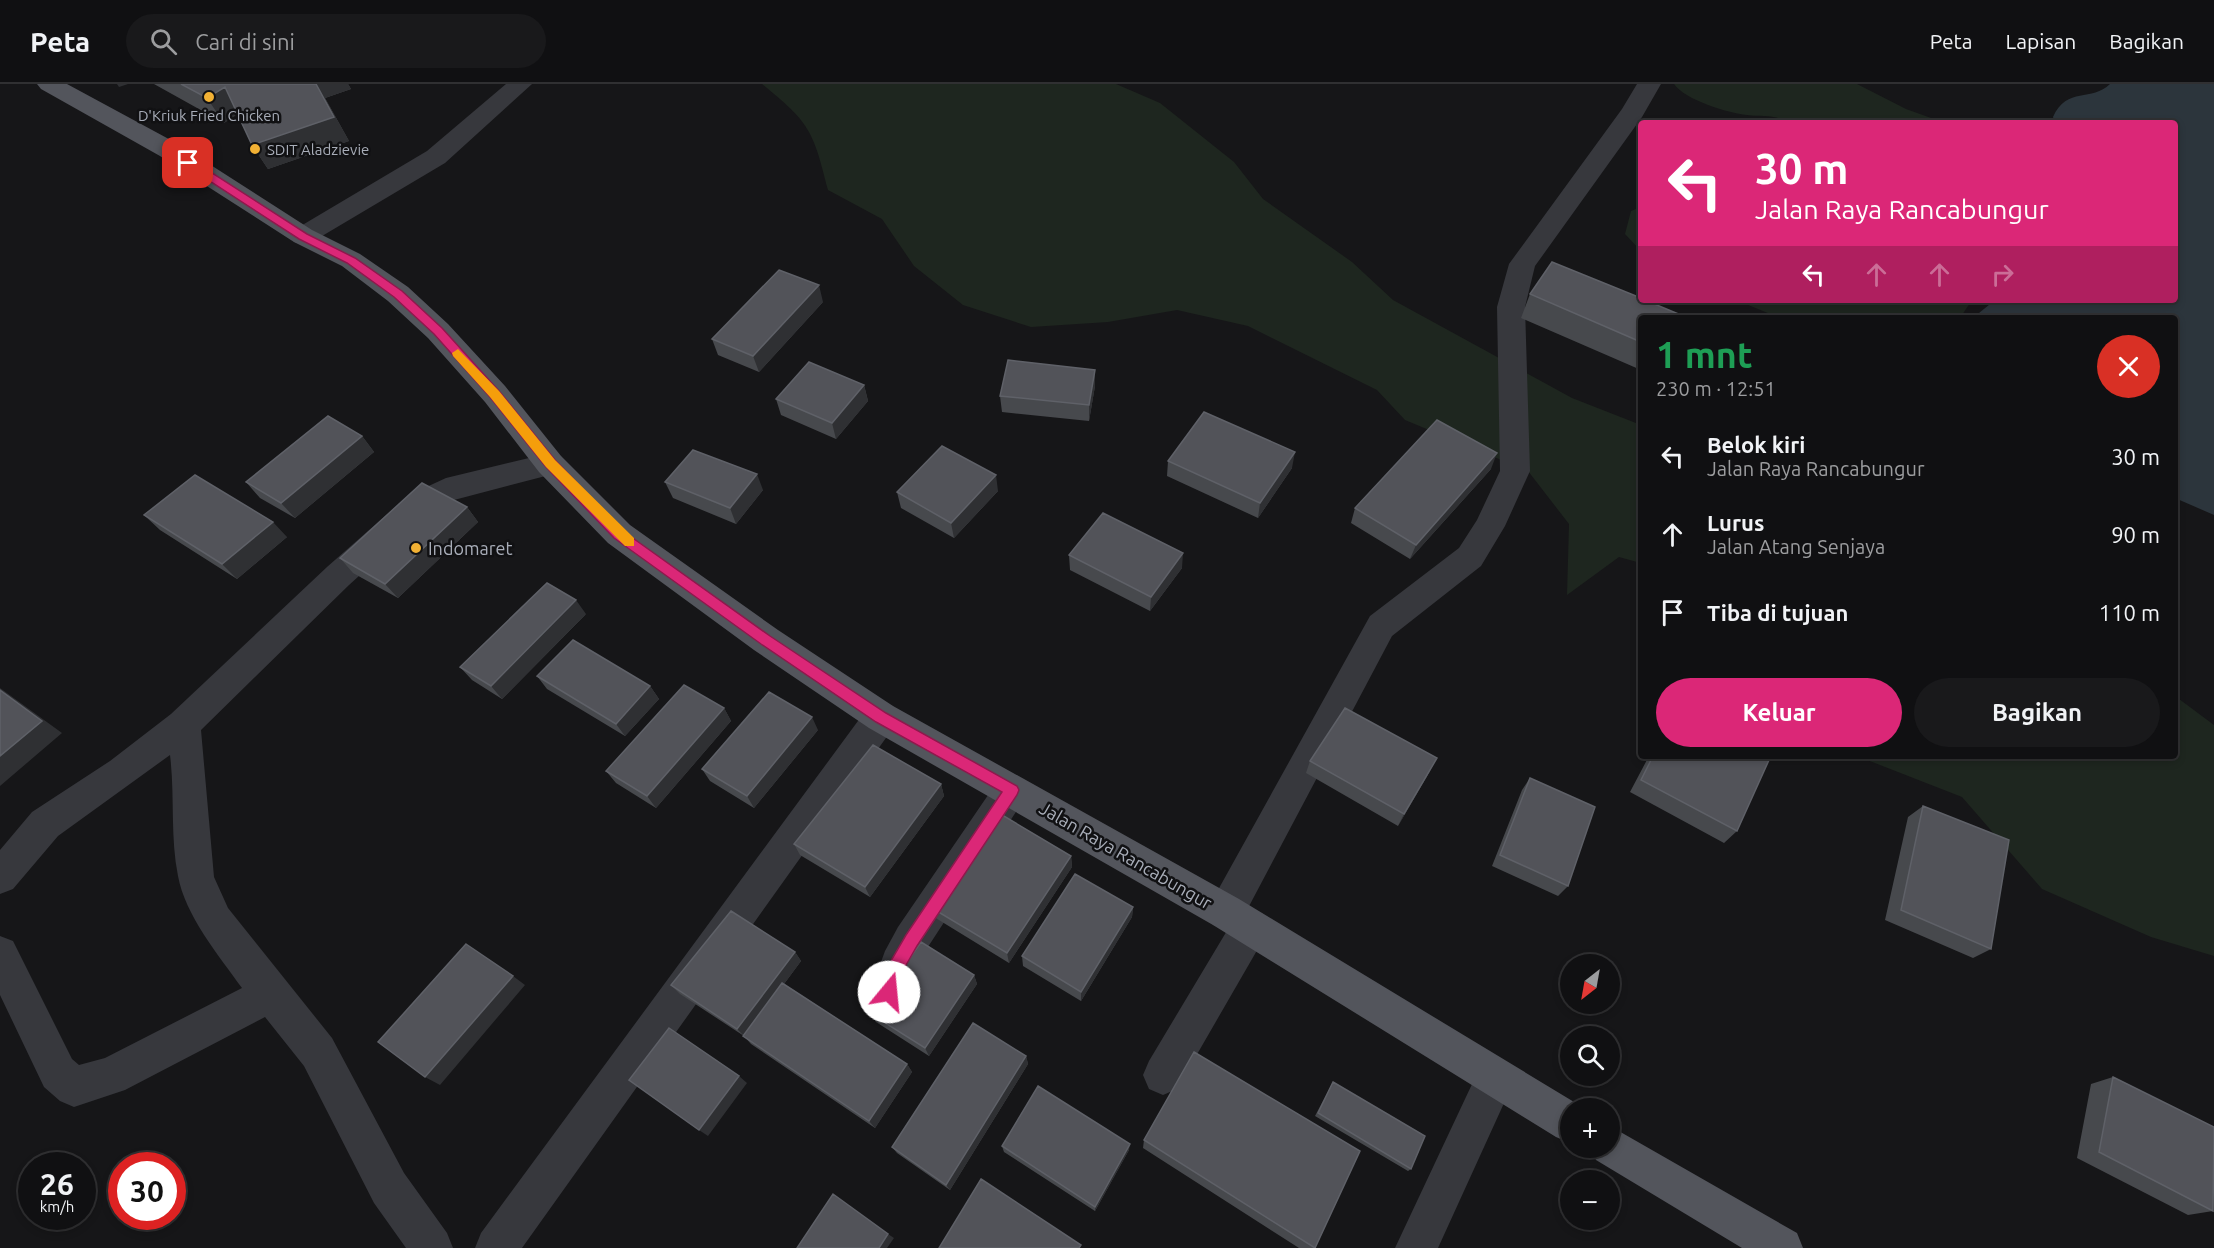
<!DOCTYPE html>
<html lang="id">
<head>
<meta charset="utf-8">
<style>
	:root { --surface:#101012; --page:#19191b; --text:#f1f3f6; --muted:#9c9d9f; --line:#303032; --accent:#db2777 }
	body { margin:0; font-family:Ubuntu,sans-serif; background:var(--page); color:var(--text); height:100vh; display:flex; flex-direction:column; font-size:22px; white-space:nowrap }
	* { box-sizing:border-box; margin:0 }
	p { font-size:20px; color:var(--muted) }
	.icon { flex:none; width:33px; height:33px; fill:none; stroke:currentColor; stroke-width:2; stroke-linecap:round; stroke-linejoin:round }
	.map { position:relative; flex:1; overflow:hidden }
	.side { position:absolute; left:1638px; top:231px; width:540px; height:444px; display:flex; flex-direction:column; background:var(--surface); border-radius:6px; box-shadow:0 3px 9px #0003,0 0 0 2px var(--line) }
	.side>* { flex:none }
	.hud { position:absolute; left:1638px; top:36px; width:540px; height:183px; border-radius:6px; box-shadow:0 3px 9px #0003,0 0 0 2px var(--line); background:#db2777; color:#fff; overflow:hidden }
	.needle { width:39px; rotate:211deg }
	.fabs { position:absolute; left:1560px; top:870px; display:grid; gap:12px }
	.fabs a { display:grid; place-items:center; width:60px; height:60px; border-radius:50%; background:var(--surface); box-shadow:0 3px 9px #0003,0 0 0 2px var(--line); font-size:30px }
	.speed { position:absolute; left:18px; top:1068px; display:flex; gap:12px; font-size:30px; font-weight:700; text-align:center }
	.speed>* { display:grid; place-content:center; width:78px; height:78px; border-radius:50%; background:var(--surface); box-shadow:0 3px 9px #0003,0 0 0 2px var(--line); line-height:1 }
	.speed small { font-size:15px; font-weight:400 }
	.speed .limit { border:9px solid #d22; background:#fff; color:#111 }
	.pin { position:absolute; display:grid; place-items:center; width:51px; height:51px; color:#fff; margin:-26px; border-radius:12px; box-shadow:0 3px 9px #0006 }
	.me { position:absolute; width:66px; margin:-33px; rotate:17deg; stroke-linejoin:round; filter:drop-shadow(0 0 4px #0008) }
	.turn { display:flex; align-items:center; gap:21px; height:126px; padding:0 18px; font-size:27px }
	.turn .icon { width:78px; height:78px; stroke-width:2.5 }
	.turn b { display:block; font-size:42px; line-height:51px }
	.lanes { display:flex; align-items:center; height:57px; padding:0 18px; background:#0003; justify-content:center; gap:30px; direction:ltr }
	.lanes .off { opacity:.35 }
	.round { display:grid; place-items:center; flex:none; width:63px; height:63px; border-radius:32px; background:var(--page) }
	.summary { display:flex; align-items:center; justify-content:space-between; height:102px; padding:0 18px }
	h1 { font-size:36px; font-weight:700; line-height:45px; color:#1e9e55 }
	.primary-button { display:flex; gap:12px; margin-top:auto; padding:12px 18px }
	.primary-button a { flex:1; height:69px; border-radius:36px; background:var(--accent); color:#fff; font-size:24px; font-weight:700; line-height:69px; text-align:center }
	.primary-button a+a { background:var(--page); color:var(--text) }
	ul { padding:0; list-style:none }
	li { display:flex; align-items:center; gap:18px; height:78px; padding:0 18px }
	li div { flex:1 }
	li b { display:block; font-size:22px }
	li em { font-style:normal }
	header { display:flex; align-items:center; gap:36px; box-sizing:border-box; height:84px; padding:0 30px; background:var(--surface); border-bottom:2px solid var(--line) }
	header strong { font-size:28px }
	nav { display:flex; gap:33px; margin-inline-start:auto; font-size:21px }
	.search { width:420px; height:54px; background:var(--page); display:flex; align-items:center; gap:15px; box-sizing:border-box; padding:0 21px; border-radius:33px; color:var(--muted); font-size:22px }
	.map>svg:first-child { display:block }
	.green { fill:#1e261f }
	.water { fill:#2c353c }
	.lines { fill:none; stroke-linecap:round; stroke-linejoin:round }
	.minor { fill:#37383d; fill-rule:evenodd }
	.major { fill:#53555c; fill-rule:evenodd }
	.wall { fill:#47494d }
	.shaded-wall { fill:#2f3033 }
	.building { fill:#525359; stroke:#5f6168; stroke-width:1.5 }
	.route { fill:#db2777; stroke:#8e194d; stroke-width:1.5 }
	.slow { fill:#f59e0b }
	.poi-dot { fill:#f2b134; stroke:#111113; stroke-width:2 }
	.labels { text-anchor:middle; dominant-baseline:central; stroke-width:5; stroke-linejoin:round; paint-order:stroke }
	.far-poi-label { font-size:15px; fill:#a8adb8; stroke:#111113 }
	.poi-label { font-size:18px; fill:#a8adb8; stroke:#111113; text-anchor:start }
	.street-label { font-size:18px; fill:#a8adb8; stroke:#111113 }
</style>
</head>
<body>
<header>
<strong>Peta</strong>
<div class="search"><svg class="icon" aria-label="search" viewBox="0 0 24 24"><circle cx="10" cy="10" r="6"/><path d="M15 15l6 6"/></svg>Cari di sini</div>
<nav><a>Peta</a><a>Lapisan</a><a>Bagikan</a></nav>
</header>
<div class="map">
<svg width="2214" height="1164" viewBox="0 0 2214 1164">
	<rect width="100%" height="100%" fill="#161618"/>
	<path class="green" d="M762,0H1116L1160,19L1234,78L1263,115L1352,178L1393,216L1572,314L1641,341V479L1619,473L1567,511L1569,440L1528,387L1405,336L1377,306L1248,242L1177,226L1108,238L1031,243L963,221L914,182L882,135L828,106C813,46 810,39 762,0Z
		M1674,0H1857L1906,25L1945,39H1789C1777,30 1762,33 1747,31C1728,29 1685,16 1674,0Z
		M1641,123V167L1625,150L1631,127Z
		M1736,216H1972L1960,234H1780Z
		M2175,612L2214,641V872L2151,853L2042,805L1962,713L1857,672H2175Z"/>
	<path class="water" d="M2110,0H2214V431L2175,414V234H1977L1979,229L1995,216H2175V39H2055L2053,33C2067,2 2092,18 2110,0Z"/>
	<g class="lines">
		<path class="minor" d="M506,0H532L445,79L312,158L303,161L294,158L290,152L294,146L427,67Z
			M1637,0H1661L1642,33L1535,182L1525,223L1530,387L1505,442L1481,482L1392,552L1247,826L1250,825L1263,830L1269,843L1263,856L1177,1005L1163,1011L1149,1005L1143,991L1149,977L1228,845L1213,841L1208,828L1213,815L1370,532L1459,464L1477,436L1500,387L1497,223L1509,180L1622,25Z
			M550,369L561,372L565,380L561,388L454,416L431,427L349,501L201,646L214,793L228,824L332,954L404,1089L447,1149L453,1164H406L374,1119L304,982L265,933L125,1006L74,1023L60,1017L44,1003L0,911V852L13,857L72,975L79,981L105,974L242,904C219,872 185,831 178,792C170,752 175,711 170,671L58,752L13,805L0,810V766L32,728L110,677L171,630L327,483L409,411L446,394Z
			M881,618L893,622L898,633L893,644L522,1164H475L481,1149L869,622Z
			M1011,690L1023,695L1028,706L1023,717L924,869L903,921L889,927L875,921L870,908L885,867L898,843L999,695Z
			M1495,975L1509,981L1515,995L1438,1164H1395L1481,981Z"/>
		<path class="major" d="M37,0H67L178,60L312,146L360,170L408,203L448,240L505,302L561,372L630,441L778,546L893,622L1239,815L1584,1024H1570V1059L1556,1053L1213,841L869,644L754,566L608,459L539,388L485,318L428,254L388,217L342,182L294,158L160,72L41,5Z
			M1610,1042L1797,1149L1803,1164H1742L1596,1076L1590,1064H1610Z"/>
	</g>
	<path class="wall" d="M154,0H348L351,5L325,14L349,57L268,85L252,61L237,30L224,39Z
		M1530,210L1641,234V286L1521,234Z
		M823,218L759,288L718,271L712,255Z
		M1095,286V302L1089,337L1002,328L1000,312Z
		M864,301L868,317L836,355L781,331L776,315Z
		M362,352L374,368L295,434L260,414L246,398Z
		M1168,377L1292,384L1258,434L1167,392Z
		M1491,385L1410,475L1351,439L1355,424Z
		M665,398L763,406L736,440L673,414Z
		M998,407L954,454L901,424L897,408Z
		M467,423L478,438L398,514L353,489L340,474Z
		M144,431L287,453L237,495L160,446Z
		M1069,471L1182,484L1150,527L1070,486Z
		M586,530L502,615L472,596L460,583Z
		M537,592L650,602L659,615L625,652L547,605Z
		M724,624L731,637L656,724L616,699L606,687Z
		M818,646L754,724L710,697L702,685Z
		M1649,672H1762L1737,747L1724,759L1630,708Z
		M1310,677L1430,687L1398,742L1306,689Z
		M1530,694L1568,802L1558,812L1492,782L1522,706Z
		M941,700L944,712L870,813L800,771L794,760Z
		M1923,722L1991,865L1973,874L1885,836L1908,733Z
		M1071,772L1072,783L1009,879L934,833L930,823Z
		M1133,823L1132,833L1081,917L1023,882L1022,872Z
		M795,868L801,877L784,900L907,980L912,988L875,1044L751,960L744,952L680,910L671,901Z
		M974,891L977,900L929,972L876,938L871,930Z
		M1026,972L1028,980L950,1106L897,1069L892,1063Z
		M2113,993L2213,1127L2188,1131L2077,1074L2091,1000Z
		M1333,998L1411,1085L1408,1087L1315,1032Z
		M1144,1056L1315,1164H1299L1143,1064Z
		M1002,1062L1129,1066L1095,1127L1004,1068Z"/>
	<path class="shaded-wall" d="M117,0H128L119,3Z
		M316,0H348L351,5L325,14L349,57L268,85L252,61Z
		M225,3L241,28L224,39L207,14Z
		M819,201L823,218L759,288L753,272Z
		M1095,286V302L1089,337V321Z
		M864,301L868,317L836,355L832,339Z
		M362,352L374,368L295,434L281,419Z
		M1295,368L1292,384L1258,434L1260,419Z
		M1497,369L1491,385L1410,475L1416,461Z
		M757,390L763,406L736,440L730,424Z
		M996,391L998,407L954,454L951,439Z
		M467,423L478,438L398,514L385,500Z
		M273,438L287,453L237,495L222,480Z
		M1183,469L1182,484L1150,527L1151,513Z
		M576,516L586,530L502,615L491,602Z
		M650,602L659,615L625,652L616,640Z
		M0,604L62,649L0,702Z
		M724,624L731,637L656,724L647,712Z
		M812,633L818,646L754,724L747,712Z
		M1437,674L1430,687L1398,742L1404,730Z
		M941,700L944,712L870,813L865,803Z
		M1071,772L1072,783L1009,879L1007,869Z
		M1133,823L1132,833L1081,917V908Z
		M795,868L801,877L745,953L737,945Z
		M974,891L977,900L929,972L925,964Z
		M513,892L525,901L440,1001L425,993Z
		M1026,972L1028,980L950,1106L946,1101Z
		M907,980L912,988L875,1044L869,1037Z
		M739,992L747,999L708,1052L699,1046Z
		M1130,1060L1129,1066L1095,1127V1123Z
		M888,1150L894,1154L887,1164H879Z"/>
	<path class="building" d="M181,0H316L334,33L252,61L225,3L207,14Z
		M1552,178L1641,214V216H1645L1688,234H1641V258L1530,210Z
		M779,186L819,201L753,272L712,255Z
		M1008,276L1095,286L1089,321L1000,312Z
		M809,278L864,301L832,339L776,315Z
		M1204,328L1295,368L1260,419L1168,377Z
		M328,332L362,352L281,419L246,398Z
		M1437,336L1497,369L1416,461L1355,424Z
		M942,362L996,391L951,439L897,408Z
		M693,366L757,390L730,424L665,398Z
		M195,391L273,438L222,480L144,431Z
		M422,399L467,423L385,500L340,474Z
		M1103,429L1183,469L1151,513L1069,471Z
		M547,499L576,516L491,602L460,583Z
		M573,556L650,602L616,640L537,592Z
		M684,601L724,624L647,712L606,687Z
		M0,606L42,637L0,672Z
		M769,608L812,633L747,712L702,685Z
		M1345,624L1437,674L1404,730L1310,677Z
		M873,661L941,700L865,803L794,760Z
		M1653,672H1762L1769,676L1737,747L1641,696Z
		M1530,694L1595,723L1568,802L1500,771Z
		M1923,722L2009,756L1991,865L1901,826Z
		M997,728L1071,772L1007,869L930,823Z
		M1075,790L1133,823L1081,908L1022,872Z
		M731,827L795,868L737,945L671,901Z
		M921,858L974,891L925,964L871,930Z
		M466,860L513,892L425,993L378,958Z
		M782,899L907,980L869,1037L743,952Z
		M973,939L1026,972L946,1101L892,1063Z
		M669,944L739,992L699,1046L629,996Z
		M1194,968L1360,1067L1315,1164L1144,1056Z
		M2113,993L2214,1043L2213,1127L2099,1068Z
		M1333,998L1425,1052L1411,1085L1318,1029Z
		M1038,1002L1130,1060L1095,1123L1002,1062Z
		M981,1095L1081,1161L1079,1164H939Z
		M833,1110L888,1150L879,1164H797Z"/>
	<path class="route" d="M185,76H192L307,150L355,174L402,207L442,244L499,307L555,376L623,447L770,552L886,629L1017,702L1019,706L1017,711L917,862L905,883L895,913L889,916L884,913L881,908L892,875L906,851L1002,708L876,638L761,560L614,454L546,383L490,313L434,250L394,213L347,179L299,155L185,81Z"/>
	<path class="slow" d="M458,265L499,307L555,376L634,454V462H625L546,383L490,313L453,272L452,269Z"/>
	<g class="poi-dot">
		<circle cx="209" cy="13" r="6"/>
		<circle cx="255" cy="65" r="6"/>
		<circle cx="416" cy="464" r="6"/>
	</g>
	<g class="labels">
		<g class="far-poi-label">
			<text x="209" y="31">D'Kriuk Fried Chicken</text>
			<text x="267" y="65" text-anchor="start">SDIT Aladzievie</text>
		</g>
		<g class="poi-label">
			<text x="428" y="464">Indomaret</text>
		</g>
		<g class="street-label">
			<text transform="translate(1126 771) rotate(30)">Jalan Raya Rancabungur</text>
		</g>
	</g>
</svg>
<div class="fabs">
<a><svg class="needle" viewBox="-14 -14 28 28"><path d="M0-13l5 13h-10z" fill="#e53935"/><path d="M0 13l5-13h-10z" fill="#9c9d9f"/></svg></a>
<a><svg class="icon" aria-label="search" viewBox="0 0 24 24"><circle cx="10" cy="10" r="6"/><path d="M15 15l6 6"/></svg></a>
<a>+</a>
<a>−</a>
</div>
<div class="speed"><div>26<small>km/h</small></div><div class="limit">30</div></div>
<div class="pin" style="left:188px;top:79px;background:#d93025"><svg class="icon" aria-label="arrive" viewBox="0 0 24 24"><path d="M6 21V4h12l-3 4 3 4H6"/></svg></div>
<svg class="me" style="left:889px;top:908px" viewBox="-20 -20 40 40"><circle r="19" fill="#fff"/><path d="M0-13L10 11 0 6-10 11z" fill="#db2777"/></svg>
<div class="hud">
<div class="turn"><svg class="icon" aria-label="left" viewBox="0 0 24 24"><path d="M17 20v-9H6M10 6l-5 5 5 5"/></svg><div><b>30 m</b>Jalan Raya Rancabungur</div></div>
<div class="lanes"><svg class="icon" aria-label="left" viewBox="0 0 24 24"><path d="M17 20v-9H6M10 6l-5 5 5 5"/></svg><svg class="icon off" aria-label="ahead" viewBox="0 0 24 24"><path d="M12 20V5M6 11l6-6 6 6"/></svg><svg class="icon off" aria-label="ahead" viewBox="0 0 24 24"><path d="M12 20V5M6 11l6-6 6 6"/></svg><svg class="icon off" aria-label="right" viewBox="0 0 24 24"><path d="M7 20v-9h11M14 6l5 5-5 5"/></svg></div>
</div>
<section class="side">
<div class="summary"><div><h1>1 mnt</h1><p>230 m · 12:51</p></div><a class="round" style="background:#d93025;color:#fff"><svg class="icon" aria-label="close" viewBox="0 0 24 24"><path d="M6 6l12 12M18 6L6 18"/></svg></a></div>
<ul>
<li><svg class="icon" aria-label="left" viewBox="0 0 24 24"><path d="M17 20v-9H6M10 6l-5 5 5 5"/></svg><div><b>Belok kiri</b><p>Jalan Raya Rancabungur</p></div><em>30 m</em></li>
<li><svg class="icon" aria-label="ahead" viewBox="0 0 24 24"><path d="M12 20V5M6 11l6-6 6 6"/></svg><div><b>Lurus</b><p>Jalan Atang Senjaya</p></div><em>90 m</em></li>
<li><svg class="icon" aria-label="arrive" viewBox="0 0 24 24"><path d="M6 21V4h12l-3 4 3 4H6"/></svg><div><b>Tiba di tujuan</b></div><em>110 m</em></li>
</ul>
<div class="primary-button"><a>Keluar</a><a>Bagikan</a></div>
</section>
</div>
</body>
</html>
